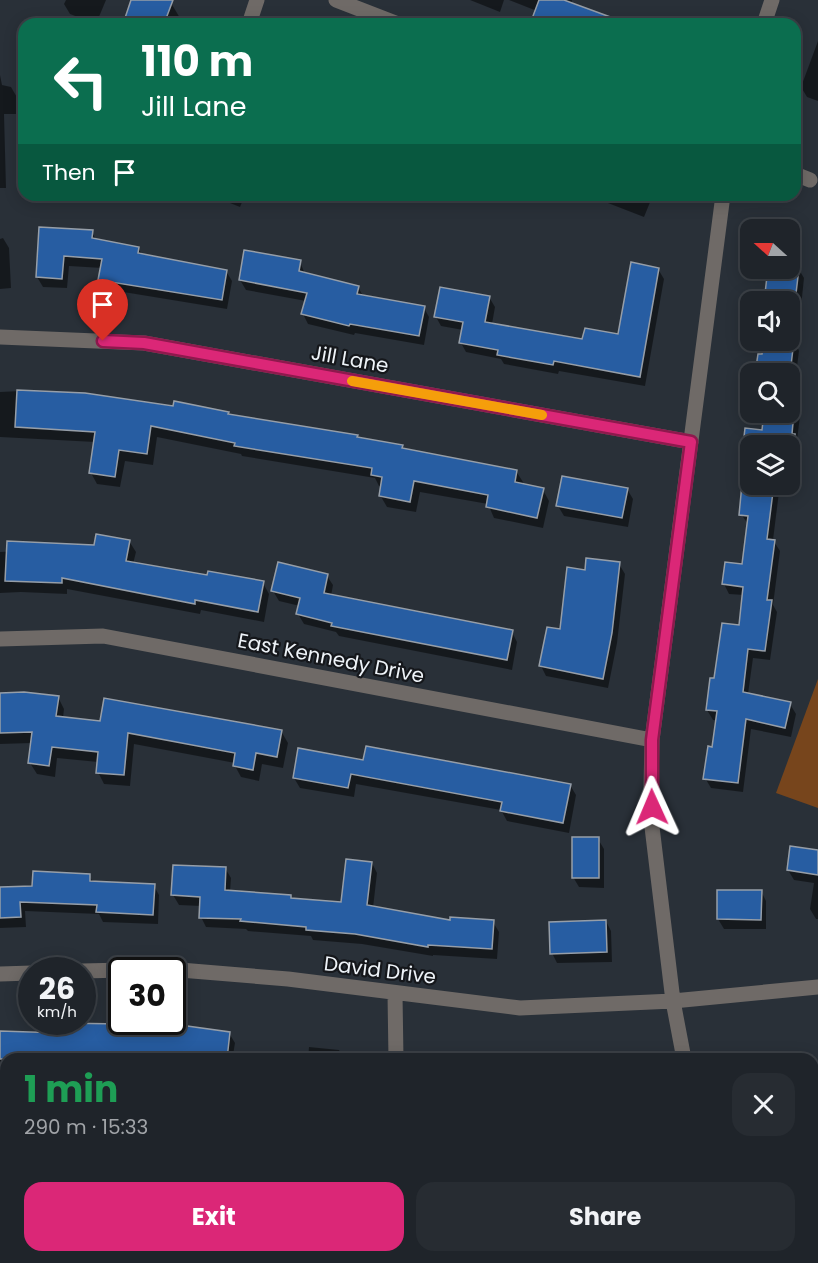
<!DOCTYPE html>
<html lang="en">
<head>
<meta charset="utf-8">
<style>
	:root { --surface:#1f242a; --page:#272c32; --text:#f1f3f6; --muted:#a1a4a8; --line:#3c4147; --accent:#db2777 }
	body { margin:0; font-family:Poppins,sans-serif; background:var(--page); color:var(--text); height:100vh; display:flex; flex-direction:column; font-size:22px; white-space:nowrap }
	* { box-sizing:border-box; margin:0 }
	p { font-size:20px; color:var(--muted) }
	.icon { flex:none; width:33px; height:33px; fill:none; stroke:currentColor; stroke-width:2; stroke-linecap:round; stroke-linejoin:round }
	.map { position:relative; flex:1; overflow:hidden }
	.drawer { position:absolute; left:0px; top:1053px; width:819px; height:210px; display:flex; flex-direction:column; background:var(--surface); border-radius:18px 18px 0 0; box-shadow:0 3px 15px #0003,0 0 0 2px var(--line) }
	.drawer>* { flex:none }
	.top-card { position:absolute; left:18px; top:18px; width:783px; height:183px; border-radius:18px; box-shadow:0 3px 15px #0003,0 0 0 2px var(--line); background:#0b6e4f; color:#fff; overflow:hidden }
	.needle { width:39px; rotate:291deg }
	.tools { position:absolute; left:740px; top:219px; display:grid; gap:12px }
	.tools a { display:grid; place-items:center; width:60px; height:60px; border-radius:12px; background:var(--surface); box-shadow:0 3px 15px #0003,0 0 0 2px var(--line); font-size:30px }
	.speed { position:absolute; left:18px; top:957px; display:flex; gap:12px; font-size:30px; font-weight:700; text-align:center }
	.speed>* { display:grid; place-content:center; width:78px; height:78px; border-radius:50%; background:var(--surface); box-shadow:0 3px 15px #0003,0 0 0 2px var(--line); line-height:1 }
	.speed small { font-size:15px; font-weight:400 }
	.speed .limit { border:3px solid #111; border-radius:9px; background:#fff; color:#111 }
	.pin { position:absolute; display:grid; place-items:center; width:51px; height:51px; color:#fff; margin:-62px -26px; border-radius:50% 50% 50% 0; rotate:-45deg; box-shadow:0 0 6px #0007 }
	.pin .icon { rotate:45deg }
	.me { position:absolute; width:66px; margin:-33px; rotate:359deg; stroke-linejoin:round; filter:drop-shadow(0 0 4px #0008) }
	.turn { display:flex; align-items:center; gap:21px; height:126px; padding:0 24px; font-size:27px }
	.turn .icon { width:78px; height:78px; stroke-width:2.5 }
	.turn b { display:block; font-size:42px; line-height:51px }
	.then { display:flex; align-items:center; height:57px; padding:0 24px; background:#0003; gap:12px; font-size:22px }
	.round { display:grid; place-items:center; flex:none; width:63px; height:63px; border-radius:18px; background:var(--page) }
	.summary { display:flex; align-items:center; justify-content:space-between; height:102px; padding:0 24px }
	h1 { font-size:36px; font-weight:700; line-height:45px; color:#1e9e55 }
	.action { display:flex; gap:12px; margin-top:auto; padding:12px 24px }
	.action a { flex:1; height:69px; border-radius:18px; background:var(--accent); color:#fff; font-size:24px; font-weight:700; line-height:69px; text-align:center }
	.action a+a { background:var(--page); color:var(--text) }
	.map>svg:first-child { display:block }
	.green { fill:#77451c }
	.shadow { fill:#0007 }
	.building { fill:#275da2; stroke:#969ea8; stroke-width:1.5 }
	.lines { fill:none; stroke-linecap:round; stroke-linejoin:round }
	.minor { stroke:#6f6a67; stroke-width:15 }
	.route-casing { stroke:#8e194d; stroke-width:15 }
	.route { stroke:#db2777; stroke-width:10 }
	.slow { stroke:#f59e0b; stroke-width:10 }
	.labels { text-anchor:middle; dominant-baseline:central; stroke-width:4.5; stroke-linejoin:round; paint-order:stroke }
	.street-label { font-size:20px; fill:#eef3f8; stroke:#15171b }
</style>
</head>
<body>
<div class="map">
<svg width="818" height="1263" viewBox="0 0 818 1263">
	<rect width="100%" height="100%" fill="#293038"/>
	<path class="green" d="M818,679V808L776,793Z"/>
	<path class="shadow" d="M66,0H106L96,24L70,14L64,4Z
		M132,0H161L171,3L180,18L178,24H124Z
		M470,0H504L500,12Z
		M509,0H572L571,4L624,24H539L535,16L537,11Z
		M818,41V101L807,97L801,87Z
		M0,75L2,85L11,87L18,99V114H4L6,188H0Z
		M210,195H245L240,207Z
		M593,195H653L644,217L595,198Z
		M92,232L96,240L138,248L143,256L226,271L232,281L227,309L105,289L100,279L102,268L69,266L67,288L43,287L37,277Z
		M3,238L9,248L11,288L0,289V239Z
		M300,262L305,274L358,287L363,296L424,308L429,317L424,345L355,333L354,335L308,324L303,314L306,301L246,290L240,280Z
		M789,267L798,268L804,278L797,346L799,351L792,406L794,407L800,416L794,465L789,464V446H750V484H780L773,540L780,551L773,605L777,612L770,660L753,658L748,694L790,704L796,714L791,737L751,729L743,792L711,788L705,778L713,749L717,720H713L707,710L715,680L740,627L744,595L729,594L724,584L743,566L748,524L741,514L747,455L744,450L747,430L764,432L789,412Z
		M658,269L664,279L645,386L559,371L558,374L504,364L501,359L466,352L461,343L463,330L441,326L436,317L489,297L495,307L492,324L584,341L619,335Z
		M20,391L228,413L229,415L402,447L404,450L516,471L523,482L522,485L543,490L549,501L543,528L494,518L488,504L420,492L416,512L387,507L380,495L382,487L379,486L375,478L242,456L241,454L157,437L153,465L125,461L120,487L97,484L91,473L95,442L0,437V392Z
		M627,489L633,499L628,527L564,516L558,506Z
		M129,541L136,552L133,564L208,577L263,583L269,594L264,622L201,610L200,614L67,589V594L21,592L0,593V552L96,547Z
		M619,564L625,574L617,643L608,688L546,676L541,666L561,631L586,571Z
		M327,576L333,585L331,596L512,632L517,642L512,670L339,636L336,632L304,624L298,614L300,606L279,601L273,591Z
		M0,695L58,697L64,709L63,718L101,723L281,731L288,743L283,768L262,764L259,781L241,777L235,766V763L134,744L130,786L104,784L98,772V762L57,758L55,777L37,774L30,763L32,743L0,744Z
		M365,761L570,785L576,795L569,833L507,821L501,810L356,784L354,797L300,788L294,778Z
		M598,839L604,849V888L579,887L573,877Z
		M818,851V919H816L810,909L814,883L794,880L788,870Z
		M372,863L377,873L373,908L452,922H493L499,932L497,959L433,955V956L362,944L313,940L311,936L248,931L246,929L206,927L201,917V906L179,905L173,895L225,868L231,878L230,892L292,900L343,904Z
		M89,876L94,883L154,886L159,895L158,924L103,922L99,914L25,911L26,927L0,928V889L34,888Z
		M761,891L766,901V929H724L718,919Z
		M606,921L611,931L612,962L557,963L552,953Z
		M0,1033L62,1035L229,1033L235,1043L233,1055L255,1059H6V1075H0Z
		M309,1047L339,1050L344,1059H308Z
		M813,1169H818V1220L813,1219Z
		M6,1213V1257H8L0,1261V1216Z
		M491,1257H525V1263H490Z
		M581,1257H616V1263H585Z"/>
	<path class="building" d="M131,0H173L164,24H123Z
		M539,0H564L624,22L623,24H553L533,16Z
		M39,227L93,230L92,238L139,247L138,253L227,270L222,300L98,280L102,259L64,256L62,279L36,277Z
		M244,250L301,260L299,271L359,286L357,294L425,306L419,336L350,324L349,326L301,314L307,293L239,280Z
		M631,262L659,268L640,377L554,361L553,365L497,355L498,350L459,343L463,322L434,317L440,287L490,296L485,322L582,339L585,328L618,334Z
		M768,268H799L795,302H764Z
		M764,340H794L790,374H755L758,354H762Z
		M17,390L85,393L173,406L174,401L229,412L228,414L358,435L357,437L403,445L402,448L517,470L515,482L544,488L537,518L486,507L488,495L414,481L410,502L379,496L382,477L371,475L372,468L234,446L235,443L151,426L147,454L119,450L115,477L89,473L95,432L15,427Z
		M764,412H794L792,434H795V446H743L745,428L762,430Z
		M562,476L628,488L622,518L556,506Z
		M742,484H774L767,539L775,540L767,600H772L765,651L748,649L743,692L791,702L785,728L746,719L738,783L703,779L708,746L712,747L717,711L706,710L710,678H714L722,623L739,625L743,587L722,584L725,562L742,564L748,516L739,515Z
		M96,534L130,540L126,561L207,575L208,571L264,581L258,612L195,600V604L62,578V583L5,581L7,541L94,545Z
		M586,558L620,562L612,633L603,679L539,666L547,627L560,629L567,567L585,570Z
		M278,562L328,574L324,593L513,630L507,660L331,626L332,623L296,614L300,598L271,591Z
		M24,692L59,696L56,716L100,721L104,698L282,730L277,757L256,753L253,770L233,766L235,753L128,733L124,775L96,773L98,752L52,747L49,766L28,763L32,732L0,733V693Z
		M366,746L571,784L563,823L500,811L502,802L351,774L348,788L293,778L298,748L363,760Z
		M572,837H599V878H572Z
		M790,846L818,850V875L787,870Z
		M346,859L372,862L367,905L450,920V917L494,920L492,949L428,945V947L355,934L306,930V927L240,921L241,919L199,918L200,897L171,895L173,865L226,867L225,890L291,895V898L341,902Z
		M33,871L90,874V881L155,884L153,915L96,912L97,905L20,902L21,917L0,918V887L32,886Z
		M717,890H762L761,920L717,919Z
		M606,920L607,952L550,954L549,922Z
		M61,1023L180,1025L230,1032L227,1059L42,1057V1059H0V1031L60,1033Z"/>
	<g class="lines">
		<path class="minor" d="M336,0L398,24
			M249,24L257,0
			M764,24L772,0
			M795,174L810,180
			M0,337L144,343L691,442
			M0,639L103,636L652,740
			M82,971L168,969L288,979L520,1008L673,1001L818,987
			M0,974L32,973
			M395,994L396,1059
			M684,1059L673,1001L652,827L651,788L652,740L723,195
			M780,1257L818,1261
			M123,1263L163,1261L185,1263
			M381,1263L382,1257
			M695,1263L696,1257"/>
	</g>
	<g class="lines">
		<defs>
			<path id="route" d="M103,341L144,343L691,442L652,740V807"/>
		</defs>
		<use href="#route" class="route-casing"/>
		<use href="#route" class="route"/>
		<path class="slow" d="M352,381L542,415"/>
	</g>
	<g class="labels">
		<g class="street-label">
			<text transform="translate(350 359) rotate(10)">Jill Lane</text>
			<text transform="translate(331 658) rotate(11)">East Kennedy Drive</text>
			<text transform="translate(380 970) rotate(7)">David Drive</text>
		</g>
	</g>
</svg>
<div class="tools">
<a><svg class="needle" viewBox="-14 -14 28 28"><path d="M0-13l5 13h-10z" fill="#e53935"/><path d="M0 13l5-13h-10z" fill="#a1a4a8"/></svg></a>
<a><svg class="icon" aria-label="sound" viewBox="0 0 24 24"><path d="M4 9h4l5-4v14l-5-4H4zM17 9q2 3 0 6"/></svg></a>
<a><svg class="icon" aria-label="search" viewBox="0 0 24 24"><circle cx="10" cy="10" r="6"/><path d="M15 15l6 6"/></svg></a>
<a><svg class="icon" aria-label="layers" viewBox="0 0 24 24"><path d="M12 4l9 5-9 5-9-5zM3 14l9 5 9-5"/></svg></a>
</div>
<div class="speed"><div>26<small>km/h</small></div><div class="limit">30</div></div>
<div class="pin" style="left:103px;top:341px;background:#d93025"><svg class="icon" aria-label="arrive" viewBox="0 0 24 24"><path d="M6 21V4h12l-3 4 3 4H6"/></svg></div>
<svg class="me" style="left:652px;top:807px" viewBox="-20 -20 40 40"><path d="M0-17L14 15 0 8-14 15z" fill="#db2777" stroke="#fff" stroke-width="4"/></svg>
<div class="top-card">
<div class="turn"><svg class="icon" aria-label="left" viewBox="0 0 24 24"><path d="M17 20v-9H6M10 6l-5 5 5 5"/></svg><div><b>110 m</b>Jill Lane</div></div>
<div class="then">Then<svg class="icon" aria-label="arrive" viewBox="0 0 24 24"><path d="M6 21V4h12l-3 4 3 4H6"/></svg></div>
</div>
<section class="drawer">
<div class="summary"><div><h1>1 min</h1><p>290 m · 15:33</p></div><a class="round"><svg class="icon" aria-label="close" viewBox="0 0 24 24"><path d="M6 6l12 12M18 6L6 18"/></svg></a></div>
<div class="action"><a>Exit</a><a>Share</a></div>
</section>
</div>
</body>
</html>
